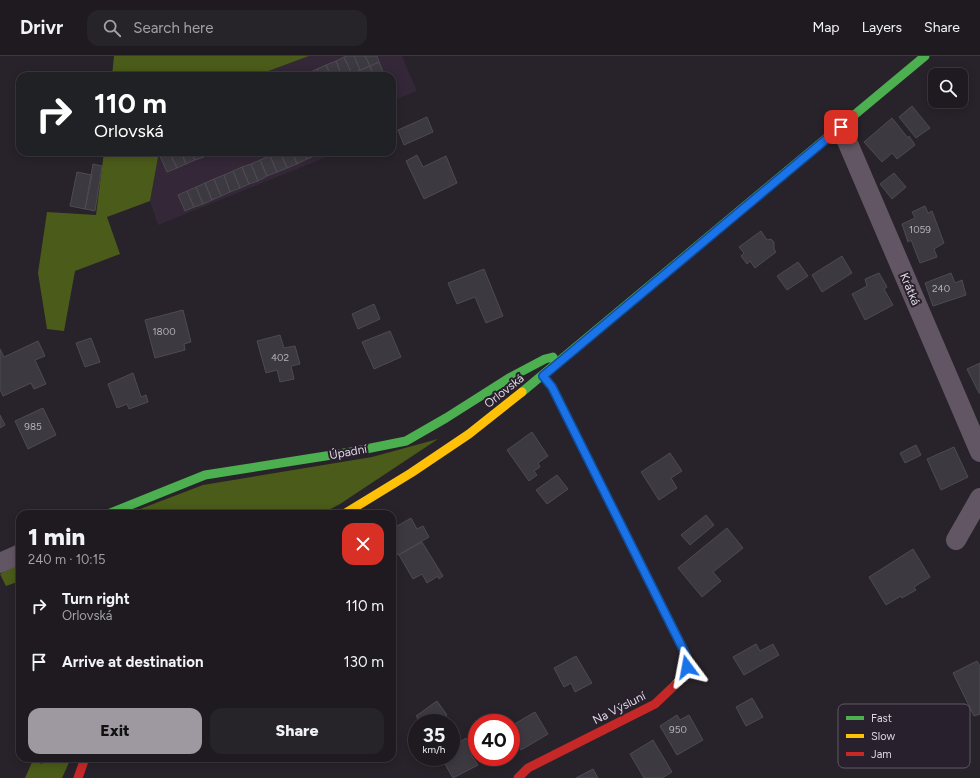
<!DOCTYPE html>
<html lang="en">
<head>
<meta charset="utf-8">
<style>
	:root { --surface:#1e1a20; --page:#262329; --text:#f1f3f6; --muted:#a1a1a5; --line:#3c383e; --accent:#9e99a1 }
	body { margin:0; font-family:Figtree,sans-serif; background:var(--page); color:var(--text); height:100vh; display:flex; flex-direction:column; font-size:15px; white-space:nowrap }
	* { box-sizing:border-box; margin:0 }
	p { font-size:13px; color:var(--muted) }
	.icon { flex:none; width:22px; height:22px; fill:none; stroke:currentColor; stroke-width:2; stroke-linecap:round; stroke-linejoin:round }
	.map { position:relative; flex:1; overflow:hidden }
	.drawer { position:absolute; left:16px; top:454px; width:380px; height:252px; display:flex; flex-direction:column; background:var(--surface); border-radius:12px; box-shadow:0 2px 10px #0003,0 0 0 1px var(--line) }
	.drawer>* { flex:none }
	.banner { position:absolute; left:16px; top:16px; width:380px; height:84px; border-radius:12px; box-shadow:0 2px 10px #0003,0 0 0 1px var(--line); background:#202124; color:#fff; overflow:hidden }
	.buttons { position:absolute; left:928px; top:12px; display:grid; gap:8px }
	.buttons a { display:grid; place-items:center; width:40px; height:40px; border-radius:8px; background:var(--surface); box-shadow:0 2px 10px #0003,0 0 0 1px var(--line); font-size:20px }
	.speed { position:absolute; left:408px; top:658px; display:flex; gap:8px; font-size:20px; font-weight:700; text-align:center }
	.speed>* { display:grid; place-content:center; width:52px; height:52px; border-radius:50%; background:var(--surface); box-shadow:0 2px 10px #0003,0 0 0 1px var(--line); line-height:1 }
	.speed small { font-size:10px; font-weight:400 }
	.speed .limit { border:6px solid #d22; background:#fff; color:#111 }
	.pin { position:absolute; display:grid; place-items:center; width:34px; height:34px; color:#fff; margin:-17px; border-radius:8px; box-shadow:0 2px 6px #0006 }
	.me { position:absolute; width:44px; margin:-22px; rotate:347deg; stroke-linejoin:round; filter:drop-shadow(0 0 3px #0008) }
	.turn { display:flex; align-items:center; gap:14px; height:84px; padding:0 12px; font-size:18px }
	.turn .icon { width:52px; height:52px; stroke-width:2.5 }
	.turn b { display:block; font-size:28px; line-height:34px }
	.round { display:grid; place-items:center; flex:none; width:42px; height:42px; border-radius:12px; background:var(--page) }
	.head { display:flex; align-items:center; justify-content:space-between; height:68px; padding:0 12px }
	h1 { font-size:24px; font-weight:800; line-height:30px }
	.cta { display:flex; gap:8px; margin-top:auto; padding:8px 12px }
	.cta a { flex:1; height:46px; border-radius:12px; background:var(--accent); color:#111; font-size:16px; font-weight:800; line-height:46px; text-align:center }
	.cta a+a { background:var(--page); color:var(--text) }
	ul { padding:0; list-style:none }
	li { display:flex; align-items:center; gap:12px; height:56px; padding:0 12px }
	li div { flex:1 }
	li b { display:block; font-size:15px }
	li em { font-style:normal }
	header { display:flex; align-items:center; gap:24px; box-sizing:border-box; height:56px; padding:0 20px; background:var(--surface); border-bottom:1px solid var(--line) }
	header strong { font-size:19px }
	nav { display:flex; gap:22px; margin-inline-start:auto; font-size:14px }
	.search { width:280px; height:36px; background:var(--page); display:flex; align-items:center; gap:10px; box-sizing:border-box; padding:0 14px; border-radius:12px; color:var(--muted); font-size:15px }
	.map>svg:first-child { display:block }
	.built { fill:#332738 }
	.forest { fill:#4b5b19 }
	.building { fill:#3c3940; stroke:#4e4a52 }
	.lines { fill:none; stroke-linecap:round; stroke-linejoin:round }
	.street { stroke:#635664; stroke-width:20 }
	.fast { stroke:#4caf50; stroke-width:9 }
	.slow { stroke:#ffc107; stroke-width:9 }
	.jam { stroke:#c62828; stroke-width:9 }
	.route-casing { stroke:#114b97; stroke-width:10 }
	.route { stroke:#1a73e8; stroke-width:7 }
	.labels { text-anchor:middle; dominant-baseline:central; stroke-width:4; stroke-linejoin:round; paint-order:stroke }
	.number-label { font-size:10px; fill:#b6b1b9 }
	.street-label { font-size:12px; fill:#ded9e1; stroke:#29202d }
	.key { fill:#29202d; stroke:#5f5863; stroke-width:1 }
	.key-label { font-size:11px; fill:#ded9e1 }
</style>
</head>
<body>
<header>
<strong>Drivr</strong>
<div class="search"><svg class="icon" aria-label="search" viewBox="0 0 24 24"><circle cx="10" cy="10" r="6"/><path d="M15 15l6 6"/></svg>Search here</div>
<nav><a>Map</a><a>Layers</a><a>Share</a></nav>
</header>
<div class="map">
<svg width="980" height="722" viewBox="0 0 980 722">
	<rect width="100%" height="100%" fill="#28232a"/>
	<path class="built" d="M309,0H402L417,35L392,45V20H255Z
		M159,96H339L158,169L150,145Z"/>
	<path class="forest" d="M114,0H309L255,20H112Z
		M104,96H159L150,145L107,161L120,198L75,215L64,275L47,273L38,217L47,156L96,159Z
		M438,383L340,448L321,458H127L203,429L372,401Z
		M20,508V525L6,530L0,518Z
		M44,702H71L62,722H25L33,704L42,708Z"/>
	<path class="building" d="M347,0H354L360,14L352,18L344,1Z
		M354,0H365L370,10L360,14Z
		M365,0H377L379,6L370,10Z
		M344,1L352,18L347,20H342L336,5Z
		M336,5L342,20H331L326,9Z
		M379,6L385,20H374L370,10Z
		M326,9L331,20H320L317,13Z
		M370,10L374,20H363L360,14Z
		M317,13L320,20H309L308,17Z
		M360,14L363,20H353L352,18Z
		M912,50L930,72L916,82L899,61Z
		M427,61L433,76L404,89L398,74Z
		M892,62L908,82L909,80L915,89L897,103L892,97L882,106L864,86Z
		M169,96H181L186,108L177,112Z
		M169,96L177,112L167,116L160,100Z
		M181,96H191L195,104L186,108Z
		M191,96H202L204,101L195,104Z
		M280,96L287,112L277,116L270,100Z
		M280,96H292L297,108L287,112Z
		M292,96H304L307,103L297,108Z
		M304,96H315L317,99L307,103Z
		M417,99L423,111L446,100L457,127L424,143L406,105Z
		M270,100L277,116L267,120L260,104Z
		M260,104L267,120L258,125L251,108Z
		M93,108L102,110L95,155L85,153Z
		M251,108L258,125L249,128L242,111Z
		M242,111L249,128L240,132L233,115Z
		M233,115L240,132L230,136L224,119Z
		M77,116L92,119L85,153L70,150Z
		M894,117L906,131L892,143L880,128Z
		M224,119L230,136L221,140L214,123Z
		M214,123L221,140L212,144L205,127Z
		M205,127L212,144L203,148L196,131Z
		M196,131L203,148L194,151L187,135Z
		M187,135L194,151L185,155L178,139Z
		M925,150L928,157L932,155L944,187L934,193L937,201L920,207L911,184L908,186L902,168L915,162L912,156Z
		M761,175L767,184L771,183L774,186V193L776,196L755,212L750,205L747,208L741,200L744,197L739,191Z
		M842,200L852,217L822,236L812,219Z
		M798,206L808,220L787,234L777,220Z
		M484,213L503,260L486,267L475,241L457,248L448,227Z
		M879,217L887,231L884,233L893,249L865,264L852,238L867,230L865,223Z
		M951,217L955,227L962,224L966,239L933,250L925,227Z
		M374,248L380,263L358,273L352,258Z
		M183,254L191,286L184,288L185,294L155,302L145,264Z
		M390,275L401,301L374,313L362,286Z
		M280,279L284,292L295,290L300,308L291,310L294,323L280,326L277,314L266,317L257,285Z
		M91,282L100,306L85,311L76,287Z
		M38,285L45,300L35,304L46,328L34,333L31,327L3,340L0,333V293L4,301Z
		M980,307V337H979L967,313Z
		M133,317L141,341L146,339L148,346L129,353L127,348L117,352L108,328Z
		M43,352L56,379L28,393L15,365Z
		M0,359L5,369L0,372Z
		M532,376L548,400L538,407L540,411L534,415L537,419L529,425L507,394Z
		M916,389L921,399L905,407L900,397Z
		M954,391L968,421L941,434L927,403Z
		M670,397L682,415L671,422L677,432L659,444L641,416Z
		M557,419L568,433L547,448L536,434Z
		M706,459L714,469L690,489L681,479Z
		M411,462L417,473L423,470L429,481L398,499L392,488V473Z
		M727,472L743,492L713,516L721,525L702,541L678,512Z
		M422,486L443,520L439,523L438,520L427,527L422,518L413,523L399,499Z
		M913,493L930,521L914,531L916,534L902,542L901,540L886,549L869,521Z
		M756,588L760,595L773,588L779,599L744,619L733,601Z
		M576,600L592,627L575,636L571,627L564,631L554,612Z
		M977,605L980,610V658L974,660L953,617Z
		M752,642L763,661L746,670L736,651Z
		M437,645L447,659L436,667H421L416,660Z
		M535,656L548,678L521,694L517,688H511V670Z
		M677,659L680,664L689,659L703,684L677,699L660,670Z
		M451,678L457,688L451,692Z
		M466,682L474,696L471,699L478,709L453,722L441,701H451V692Z
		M653,684L672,716L662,722H644L630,698Z
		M593,713L598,722H576Z"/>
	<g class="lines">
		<path class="street" d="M841,71L980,396
			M956,484L980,442
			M0,507L20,498"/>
		<path class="fast" d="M543,320L552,331L621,469
			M522,336L925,0
			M108,458L205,419L351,396L406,385L446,362L509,322L545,303L553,301"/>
		<path class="slow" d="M344,458L411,417L469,378L522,336
			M621,469L686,599C687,612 685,620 675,629"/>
		<path class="jam" d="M78,722L85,702
			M518,722L528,712L655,648L675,629"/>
	</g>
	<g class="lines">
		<defs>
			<path id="route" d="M687,611L686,599L552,331L543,320L841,71"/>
		</defs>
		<use href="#route" class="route-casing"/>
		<use href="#route" class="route"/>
	</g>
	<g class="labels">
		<g class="number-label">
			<text x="920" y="173">1059</text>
			<text x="941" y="232">240</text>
			<text x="164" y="275">1800</text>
			<text x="280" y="301">402</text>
			<text x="33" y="370">985</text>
			<text x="678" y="673">950</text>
		</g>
		<g class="street-label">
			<text transform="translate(910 233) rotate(67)">Krátká</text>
			<text transform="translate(504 335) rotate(-38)">Orlovská</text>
			<text transform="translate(348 396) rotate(-10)">Úpadní</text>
			<text transform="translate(619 652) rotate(-27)">Na Výsluní</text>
		</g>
	</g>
	<rect x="838" y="648" width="132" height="64" rx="6" class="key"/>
	<rect x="846" y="660" width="18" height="4" fill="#4caf50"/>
	<rect x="846" y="678" width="18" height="4" fill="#ffc107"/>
	<rect x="846" y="696" width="18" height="4" fill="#c62828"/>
	<g class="key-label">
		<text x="871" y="666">Fast</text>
		<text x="871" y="684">Slow</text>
		<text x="871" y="702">Jam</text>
	</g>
</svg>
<div class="buttons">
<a><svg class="icon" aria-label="search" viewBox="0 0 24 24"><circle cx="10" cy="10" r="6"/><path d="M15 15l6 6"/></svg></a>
</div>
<div class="speed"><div>35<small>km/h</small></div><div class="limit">40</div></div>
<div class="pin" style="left:841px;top:71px;background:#d93025"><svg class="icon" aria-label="arrive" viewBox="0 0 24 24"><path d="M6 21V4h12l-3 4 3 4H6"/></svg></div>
<svg class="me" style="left:687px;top:611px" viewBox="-20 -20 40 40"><path d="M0-17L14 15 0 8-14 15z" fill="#1a73e8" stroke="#fff" stroke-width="4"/></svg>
<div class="banner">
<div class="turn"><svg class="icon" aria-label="right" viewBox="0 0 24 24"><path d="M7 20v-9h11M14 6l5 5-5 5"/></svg><div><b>110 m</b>Orlovská</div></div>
</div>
<section class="drawer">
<div class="head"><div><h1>1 min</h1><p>240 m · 10:15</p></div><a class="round" style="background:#d93025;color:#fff"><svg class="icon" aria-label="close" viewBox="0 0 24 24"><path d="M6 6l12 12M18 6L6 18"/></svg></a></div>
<ul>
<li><svg class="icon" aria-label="right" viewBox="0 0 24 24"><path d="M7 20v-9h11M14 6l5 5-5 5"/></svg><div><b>Turn right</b><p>Orlovská</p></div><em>110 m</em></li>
<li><svg class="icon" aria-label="arrive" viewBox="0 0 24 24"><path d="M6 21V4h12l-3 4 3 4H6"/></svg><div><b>Arrive at destination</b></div><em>130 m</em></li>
</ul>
<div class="cta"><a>Exit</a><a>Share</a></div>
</section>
</div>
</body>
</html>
